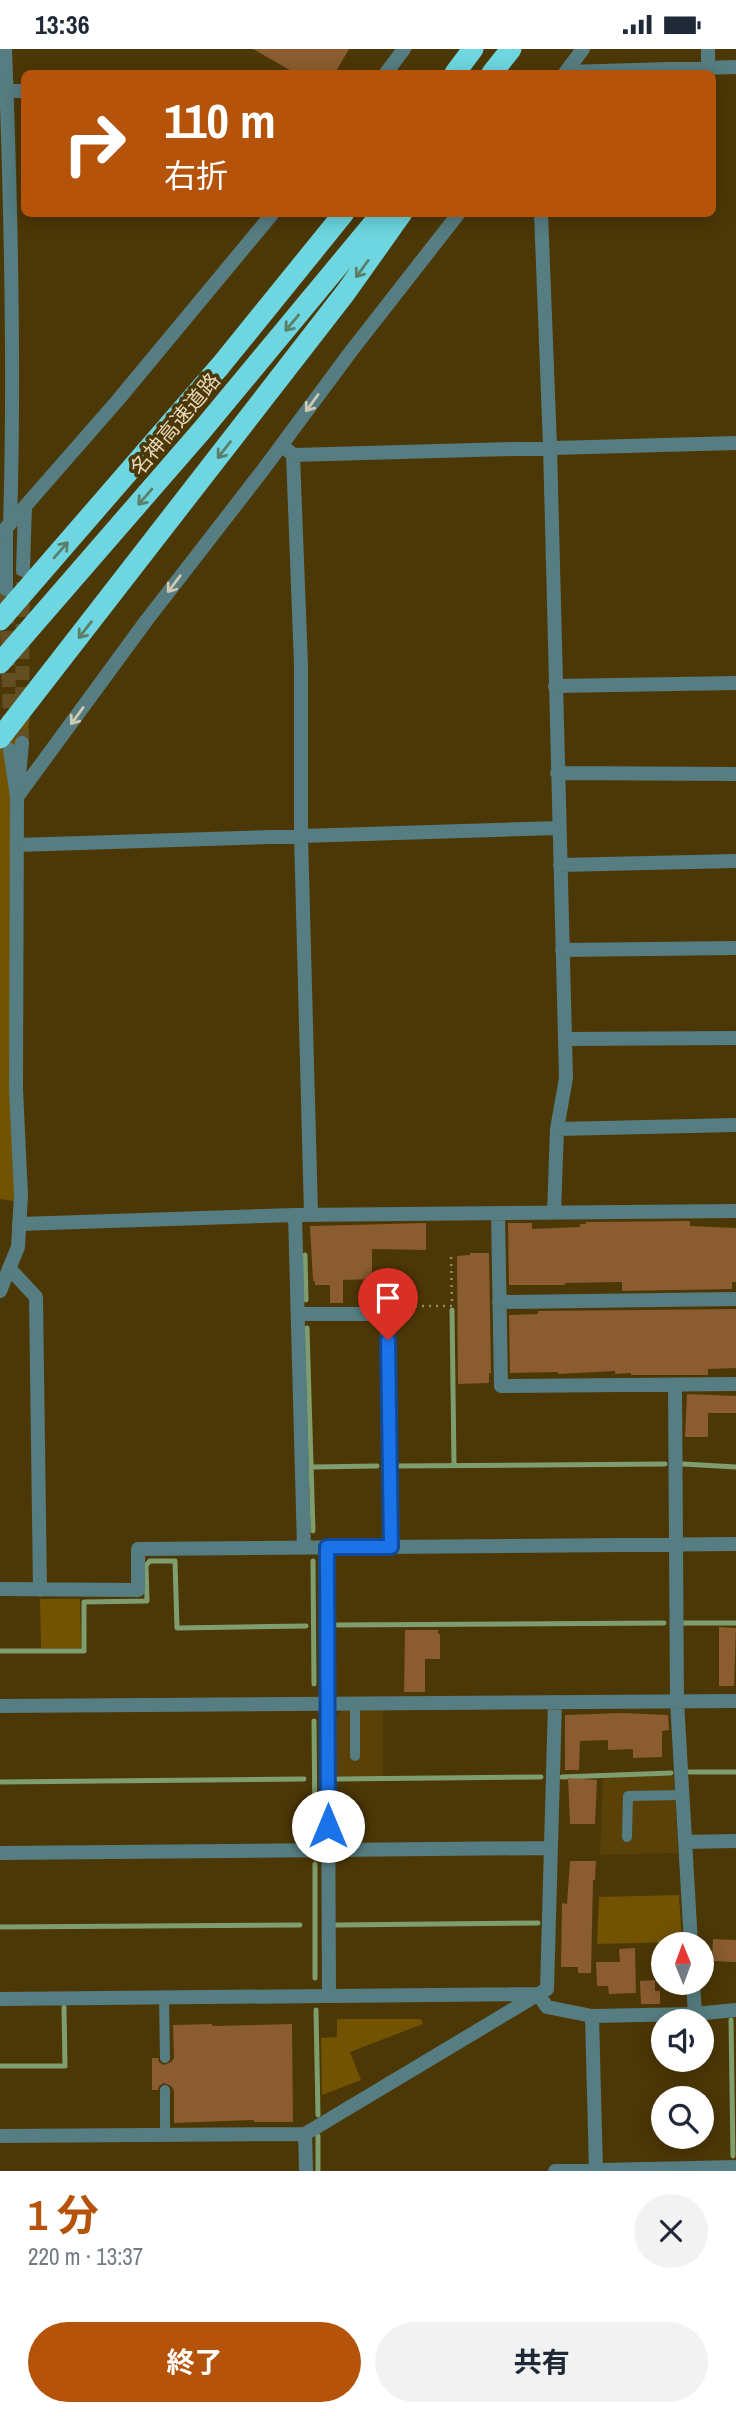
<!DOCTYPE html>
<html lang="ja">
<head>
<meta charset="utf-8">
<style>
	:root { --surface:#fff; --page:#f2f2f3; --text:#1f2937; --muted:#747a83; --accent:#b45309 }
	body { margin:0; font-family:"Archivo Narrow","Noto Sans JP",sans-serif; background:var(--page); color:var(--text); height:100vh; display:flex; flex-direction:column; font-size:26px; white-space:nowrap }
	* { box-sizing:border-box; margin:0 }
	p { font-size:23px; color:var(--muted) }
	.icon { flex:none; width:38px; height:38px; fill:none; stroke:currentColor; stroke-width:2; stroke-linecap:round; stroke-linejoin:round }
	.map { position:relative; height:2122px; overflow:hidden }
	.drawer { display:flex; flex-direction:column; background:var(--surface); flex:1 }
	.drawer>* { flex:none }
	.top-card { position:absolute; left:21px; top:21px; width:695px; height:147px; border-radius:10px; box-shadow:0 4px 18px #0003; background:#b45309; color:#fff; overflow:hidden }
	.needle { width:46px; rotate:359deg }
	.buttons { position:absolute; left:651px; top:1883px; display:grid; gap:14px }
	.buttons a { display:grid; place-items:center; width:63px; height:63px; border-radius:50%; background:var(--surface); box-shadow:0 4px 18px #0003; font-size:35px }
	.pin { position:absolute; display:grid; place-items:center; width:60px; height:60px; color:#fff; margin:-72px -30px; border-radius:50% 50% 50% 0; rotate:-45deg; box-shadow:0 0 7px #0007 }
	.pin .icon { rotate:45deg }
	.me { position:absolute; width:77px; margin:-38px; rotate:0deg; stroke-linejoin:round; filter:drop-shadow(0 0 5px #0008) }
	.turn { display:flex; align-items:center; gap:24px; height:147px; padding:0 28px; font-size:32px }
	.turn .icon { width:91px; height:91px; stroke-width:2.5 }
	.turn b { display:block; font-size:49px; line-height:60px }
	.round { display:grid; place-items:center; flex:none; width:74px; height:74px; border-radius:37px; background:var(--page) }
	.overview { display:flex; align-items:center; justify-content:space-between; height:119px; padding:0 28px }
	h1 { font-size:42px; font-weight:700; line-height:52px; color:var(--accent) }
	.primary-button { display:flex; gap:14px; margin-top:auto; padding:14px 28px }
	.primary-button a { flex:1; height:80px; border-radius:42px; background:var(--accent); color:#fff; font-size:28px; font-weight:700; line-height:80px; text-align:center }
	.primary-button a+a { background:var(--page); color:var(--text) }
	.status { display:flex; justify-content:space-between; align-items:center; height:49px; padding:0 35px; background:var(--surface); direction:ltr }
	.status svg { height:19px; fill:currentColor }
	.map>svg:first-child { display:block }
	.built { fill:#594107 }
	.green { fill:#715302 }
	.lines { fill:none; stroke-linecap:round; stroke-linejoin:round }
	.stream { stroke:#7e9e6f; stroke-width:5 }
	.building { fill:#8a5c2f }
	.minor-tunnel { stroke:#634f21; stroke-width:14; stroke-dasharray:14 7; stroke-linecap:butt }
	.path { stroke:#9c8963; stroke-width:2.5; stroke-dasharray:2 5; stroke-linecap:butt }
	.service { stroke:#567d81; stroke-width:10 }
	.minor { stroke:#567d81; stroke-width:14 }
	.tertiary { stroke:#567d81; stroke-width:14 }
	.motorway { stroke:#6dd6e0; stroke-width:21 }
	.oneway { stroke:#5b7f68 }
	.oneway2 { stroke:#d0c8b0 }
	.route-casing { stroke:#114b97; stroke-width:18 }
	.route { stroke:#1a73e8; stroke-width:12 }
	.labels { text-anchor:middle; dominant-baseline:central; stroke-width:7; stroke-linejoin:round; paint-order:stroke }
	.street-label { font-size:21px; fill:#e5d5b8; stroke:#4c3706 }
</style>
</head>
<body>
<div class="status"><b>13:36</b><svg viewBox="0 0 49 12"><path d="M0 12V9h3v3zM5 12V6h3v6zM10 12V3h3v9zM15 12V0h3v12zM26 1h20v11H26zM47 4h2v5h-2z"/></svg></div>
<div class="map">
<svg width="736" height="2122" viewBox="0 0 736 2122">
	<rect width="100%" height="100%" fill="#4c3706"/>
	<path class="built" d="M383,1661V1727H336L335,1669L340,1662Z
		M674,1727L678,1804L600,1806L603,1728Z"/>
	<path class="green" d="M33,649L17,748L21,1153L0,1150V689Z
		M40,1550H80L81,1599H41Z
		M679,1846L682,1893L597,1895L599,1848Z
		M337,1970H421L423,1975L350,2003L361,2031L322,2046L321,1989L337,1988Z"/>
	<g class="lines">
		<path class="stream" d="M305,1206L306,1251
			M452,1261L454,1416
			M307,1279L313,1482
			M683,1415L736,1418
			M393,1417L665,1415
			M312,1418L377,1417
			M313,1512L314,1635
			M682,1574H736
			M334,1576L664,1574
			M0,1602H84V1553L147,1552L146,1516L150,1512H175L177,1579L306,1577
			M314,1672L315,1783
			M689,1723H736
			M562,1728L671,1724
			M336,1730L541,1728
			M0,1733L304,1730
			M315,1815V1929
			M336,1876L538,1874
			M0,1878L300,1876
			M316,1961L318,2066
			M731,1971L733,2107
			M0,2017H65L64,1958
			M318,2087V2122"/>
	</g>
	<path class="building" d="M253,0H349L335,24H295Z
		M690,1172V1177L736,1179V1233H732V1240L622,1242V1233L565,1234V1236H509L508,1174H532V1180L580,1178V1175H586V1173Z
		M426,1174V1201L372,1200V1230L343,1231V1254H330V1236H315V1232H313L310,1177Z
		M470,1204H489L491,1324H489V1334L458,1335L457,1207L470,1206Z
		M736,1260V1319L708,1320V1326H631V1324L615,1325V1322L558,1325V1323L510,1324L509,1266L538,1265V1262Z
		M687,1345L736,1347V1364H708V1388H685Z
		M719,1578L736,1579L734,1637H719Z
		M405,1581H438V1585H440V1610H425V1643H404Z
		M622,1664L668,1666L669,1681L662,1682V1708L633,1709V1700L608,1701V1691L580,1692L579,1721H565V1666Z
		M568,1729L597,1731L595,1775H570Z
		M570,1812H596L595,1831H593L591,1924H578V1918H561L562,1854L567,1855Z
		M713,1890L736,1891V1913L712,1912Z
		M635,1899L636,1944L609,1945L608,1937H597L596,1913H620L619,1900Z
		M655,1931V1942H660V1955H641L640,1932Z
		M212,1975V1977L292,1975L293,2073H254V2071L174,2074V2041L171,2037L164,2034L159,2037L158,2041H152V2009H158L159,2013L164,2016L171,2013L174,2009L173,1976Z"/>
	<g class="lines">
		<path class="minor-tunnel" d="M6,540L10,679
			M22,694L23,521"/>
		<path class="path" d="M401,1257H452L451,1205"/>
		<path class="service" d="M355,1655V1707
			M627,1788L628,1747L682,1746
			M164,1948L165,2009
			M165,2041V2086"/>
		<path class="minor" d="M5,0C11,158 15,317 10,475
			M708,0V19
			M567,23L736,18
			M0,42H24
			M541,164L550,397L566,1029L557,1080L554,1164
			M282,396L293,406L301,616V786L311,1165
			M293,406L736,394
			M23,521L25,458
			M6,540V479
			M555,637L736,634
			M10,701L17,748
			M557,724L736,725
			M19,727L22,694
			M17,748L146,572
			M17,796L559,779
			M560,816L736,812
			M562,901L736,899
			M565,990L736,989
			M557,1080L736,1076
			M498,1164L501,1337L736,1335
			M295,1166L304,1499
			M19,1175L295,1166L736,1162
			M9,1219L36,1248L40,1541
			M499,1253L736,1250
			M298,1265H387L391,1498
			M675,1336L677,1652L691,1895
			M327,1498L329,1947
			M0,1540L138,1541V1500L736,1495
			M0,1657L736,1652
			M685,1793L736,1792
			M0,1804L551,1799
			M693,1934L695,1965
			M0,1950L538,1945L547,1958L592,1967L695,1965L736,1961
			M592,1967L596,2122
			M305,2085L306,2122
			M0,2087L305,2085L547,1940L555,1653
			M555,2122L736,2118"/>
		<path class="tertiary" d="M386,24L404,0
			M565,24L583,0
			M0,486L118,351L273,164
			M146,572L263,421L352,301L459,164
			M0,1242L18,1198L21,1146L16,1040L17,748"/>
		<path class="motorway" d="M455,24L473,0
			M492,24L511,0
			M0,571L221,316L344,164
			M0,614L203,380L382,164
			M0,689L346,243L402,164"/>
	</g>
	<defs><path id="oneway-shaft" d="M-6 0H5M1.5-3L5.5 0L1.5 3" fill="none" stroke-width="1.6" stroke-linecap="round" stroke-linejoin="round" transform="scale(1.75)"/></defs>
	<g class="oneway">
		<use href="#oneway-shaft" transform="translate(362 220) rotate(126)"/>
		<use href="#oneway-shaft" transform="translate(292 274) rotate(130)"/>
		<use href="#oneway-shaft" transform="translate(224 401) rotate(128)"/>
		<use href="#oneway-shaft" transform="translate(145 448) rotate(131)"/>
		<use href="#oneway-shaft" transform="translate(61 501) rotate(-49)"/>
		<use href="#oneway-shaft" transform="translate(85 581) rotate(128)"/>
	</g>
	<g class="oneway2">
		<use href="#oneway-shaft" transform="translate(312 354) rotate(126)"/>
		<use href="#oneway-shaft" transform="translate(174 535) rotate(127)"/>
		<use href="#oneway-shaft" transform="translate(77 667) rotate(126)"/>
	</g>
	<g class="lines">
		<defs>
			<path id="route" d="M328,1777L327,1498H391L388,1291"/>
		</defs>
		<use href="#route" class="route-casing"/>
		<use href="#route" class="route"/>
	</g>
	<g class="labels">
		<g class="street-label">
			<text transform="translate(175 375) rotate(-50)">名神高速道路</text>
		</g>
	</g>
</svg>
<div class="buttons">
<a><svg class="needle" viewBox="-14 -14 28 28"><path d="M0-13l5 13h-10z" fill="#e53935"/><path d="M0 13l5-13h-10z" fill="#747a83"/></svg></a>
<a><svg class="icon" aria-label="sound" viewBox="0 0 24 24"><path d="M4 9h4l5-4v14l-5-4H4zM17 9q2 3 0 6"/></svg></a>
<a><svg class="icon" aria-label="search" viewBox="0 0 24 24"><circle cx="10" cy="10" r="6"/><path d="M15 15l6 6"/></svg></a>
</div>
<div class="pin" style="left:388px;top:1291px;background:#d93025"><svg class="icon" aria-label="arrive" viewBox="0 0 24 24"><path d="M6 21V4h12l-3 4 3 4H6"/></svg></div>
<svg class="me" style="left:328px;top:1777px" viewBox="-20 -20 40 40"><circle r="19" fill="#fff"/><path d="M0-13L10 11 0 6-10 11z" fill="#1a73e8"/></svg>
<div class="top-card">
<div class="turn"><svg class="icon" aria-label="right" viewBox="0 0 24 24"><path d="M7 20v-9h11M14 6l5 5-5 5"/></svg><div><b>110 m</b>右折</div></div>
</div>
</div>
<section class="drawer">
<div class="overview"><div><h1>1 分</h1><p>220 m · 13:37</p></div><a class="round"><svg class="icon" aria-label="close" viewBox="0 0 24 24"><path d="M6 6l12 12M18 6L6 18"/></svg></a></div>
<div class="primary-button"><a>終了</a><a>共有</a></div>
</section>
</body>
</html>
